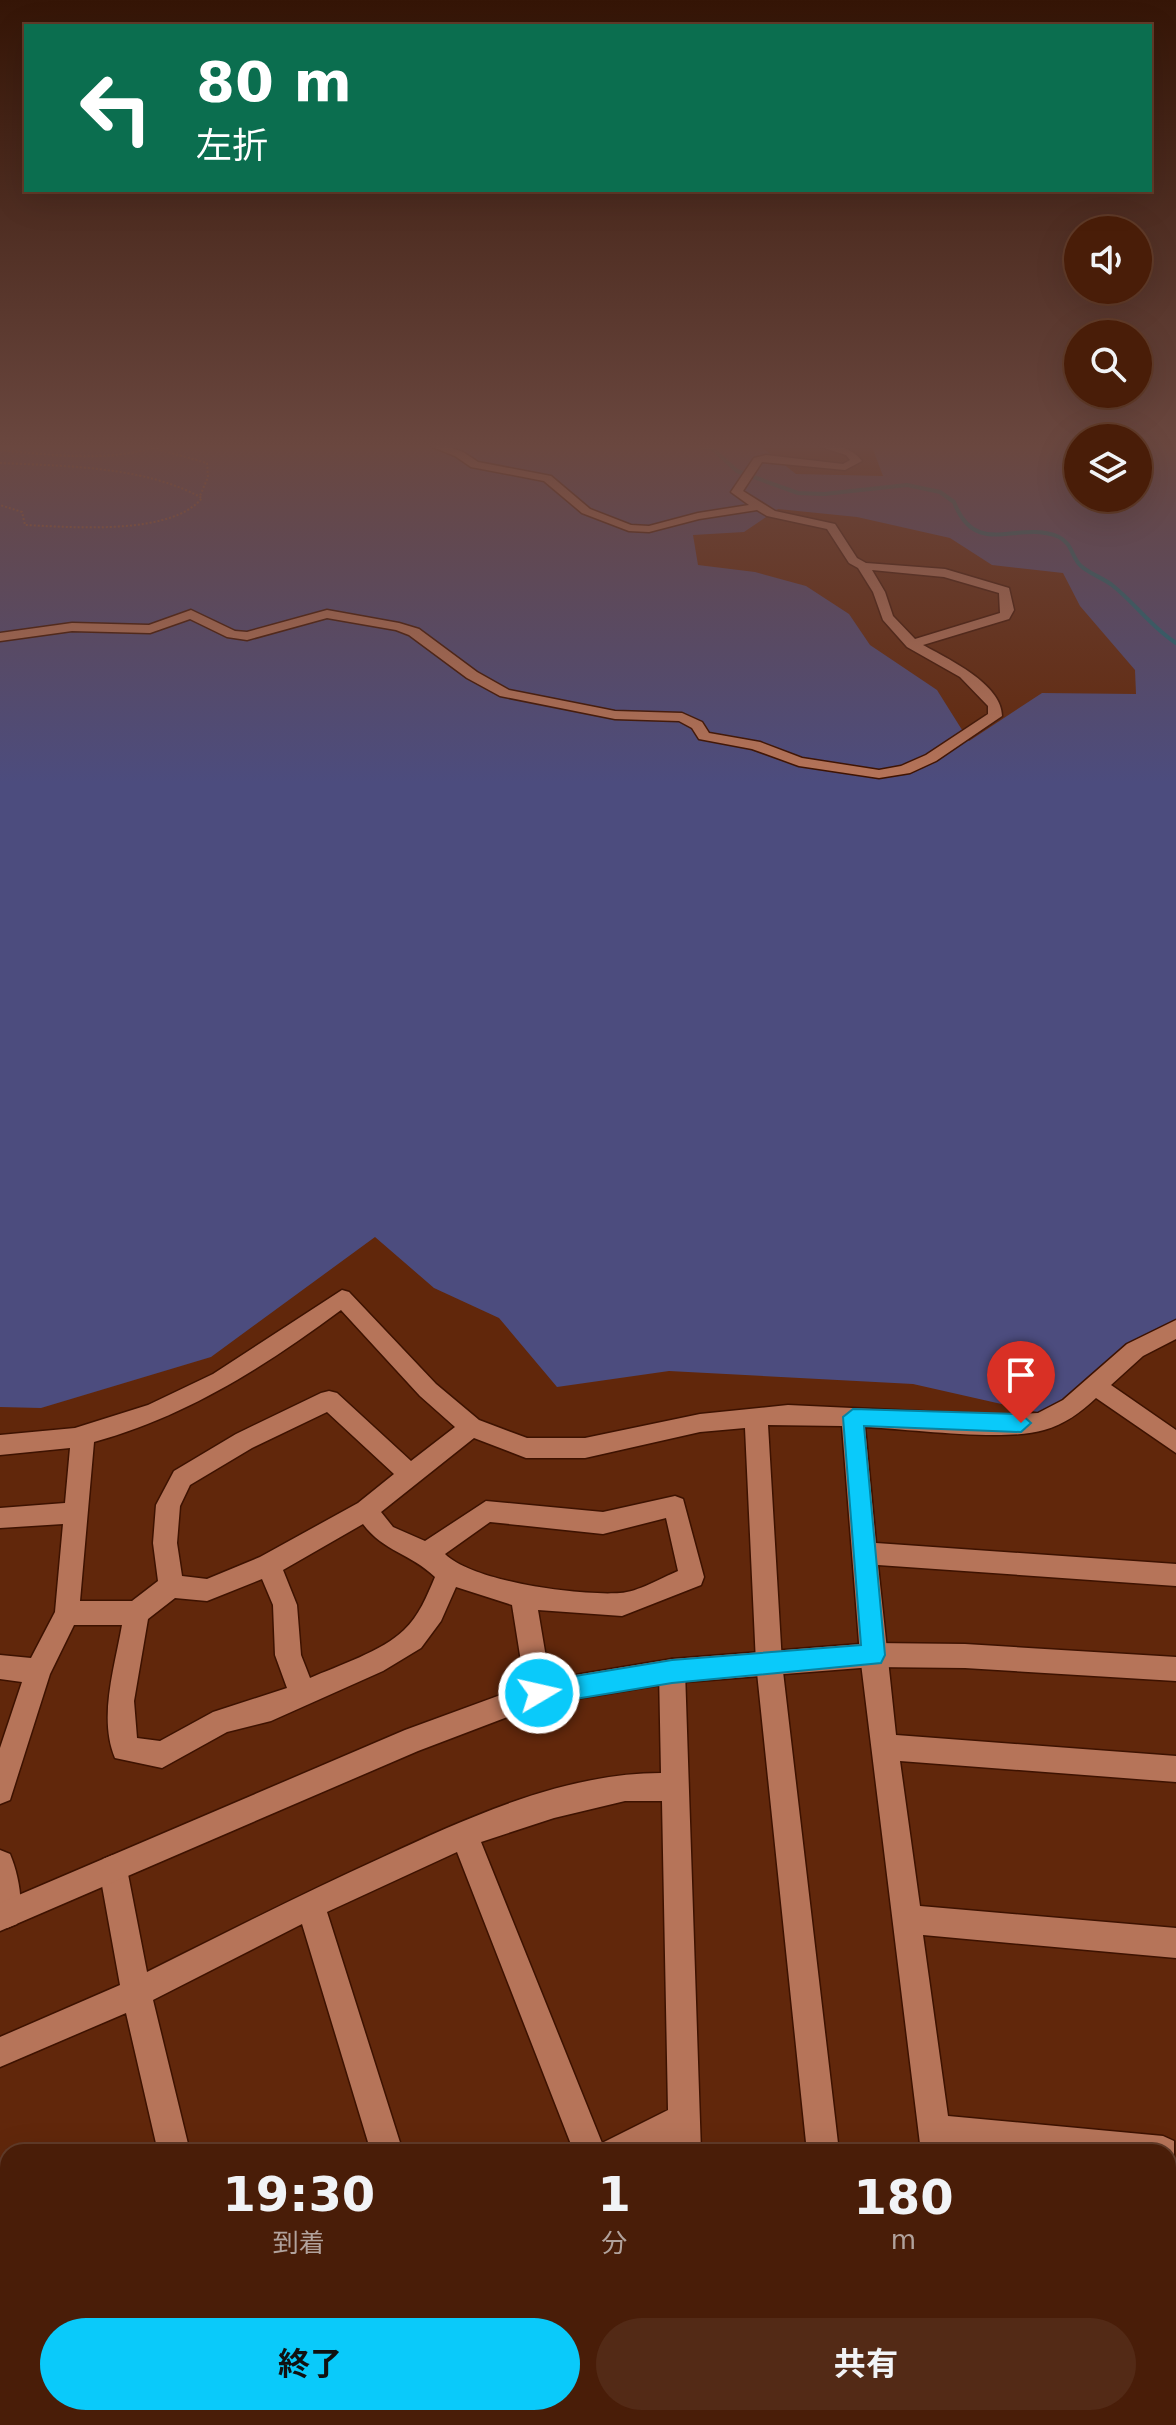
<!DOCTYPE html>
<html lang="ja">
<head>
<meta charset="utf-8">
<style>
	:root { --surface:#491d08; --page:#532a16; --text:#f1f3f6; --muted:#b1a29c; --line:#613b29; --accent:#0acafa }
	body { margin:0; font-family:"DejaVu Sans","Noto Sans JP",sans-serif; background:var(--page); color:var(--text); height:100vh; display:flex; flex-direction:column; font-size:30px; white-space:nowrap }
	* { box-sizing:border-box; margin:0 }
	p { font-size:26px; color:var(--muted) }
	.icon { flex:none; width:44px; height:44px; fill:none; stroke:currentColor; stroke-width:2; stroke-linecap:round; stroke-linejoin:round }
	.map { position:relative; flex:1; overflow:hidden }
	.panel { position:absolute; left:0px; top:2144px; width:1176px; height:282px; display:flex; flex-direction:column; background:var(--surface); border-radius:24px 24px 0 0; box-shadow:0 8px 32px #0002,0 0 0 2px var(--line) }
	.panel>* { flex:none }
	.guide { position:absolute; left:24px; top:24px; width:1128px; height:168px; border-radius:0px; box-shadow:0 8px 32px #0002,0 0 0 2px var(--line); background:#0b6e4f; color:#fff; overflow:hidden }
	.tools { position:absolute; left:1064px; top:216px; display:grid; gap:16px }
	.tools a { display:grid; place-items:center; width:88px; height:88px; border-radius:50%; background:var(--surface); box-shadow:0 8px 32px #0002,0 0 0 2px var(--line); font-size:40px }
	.pin { position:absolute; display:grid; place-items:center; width:68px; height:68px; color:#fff; margin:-82px -34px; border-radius:50% 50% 50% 0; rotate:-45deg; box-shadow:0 0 8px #0007 }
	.pin .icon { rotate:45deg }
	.me { position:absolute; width:88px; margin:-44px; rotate:81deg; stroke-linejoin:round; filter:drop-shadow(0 0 6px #0008) }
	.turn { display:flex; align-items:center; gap:28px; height:168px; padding:0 40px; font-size:36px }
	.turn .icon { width:104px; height:104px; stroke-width:2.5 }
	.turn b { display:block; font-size:56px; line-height:68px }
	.eta { display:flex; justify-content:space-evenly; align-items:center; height:136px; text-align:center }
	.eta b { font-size:48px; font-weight:700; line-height:56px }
	.button { display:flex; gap:16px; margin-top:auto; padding:16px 40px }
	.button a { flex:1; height:92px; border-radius:48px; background:var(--accent); color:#111; font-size:32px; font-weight:700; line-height:92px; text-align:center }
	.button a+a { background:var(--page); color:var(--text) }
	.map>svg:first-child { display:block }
	.green { fill:#4c4c7e; fill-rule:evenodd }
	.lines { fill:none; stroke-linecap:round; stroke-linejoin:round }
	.stream { stroke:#136a83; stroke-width:4 }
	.street-casing { stroke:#3d1200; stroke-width:3 }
	.secondary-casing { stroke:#3d1200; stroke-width:3 }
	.path { stroke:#95624b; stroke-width:2; stroke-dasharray:2 2; stroke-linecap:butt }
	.street { fill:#b67459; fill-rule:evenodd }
	.secondary { fill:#b67459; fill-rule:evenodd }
	.route { fill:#0acafa; stroke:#0683a2; stroke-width:2 }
</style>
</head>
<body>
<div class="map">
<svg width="1176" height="2425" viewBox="0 0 1176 2425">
	<rect width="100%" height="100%" fill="#61270b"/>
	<path class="green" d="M0,444H758L796,474L883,476L871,444H1078V498H1138V444H1176V1319L1055,1416L913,1384L669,1371L557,1387L499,1318L434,1288L375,1237L211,1357L41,1408L0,1407ZM778,509L857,517L950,538L992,565L1063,573L1080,606L1135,670L1136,694L1042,693L969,741L937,690L870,645L849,614L806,586L755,572L698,565L693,535L744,532Z"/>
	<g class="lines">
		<path class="stream" d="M653,444H665
			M690,444L714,450L737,471L798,493L824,494L907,485L940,492L954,502C976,560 1018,519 1059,537C1072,543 1072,558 1081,566C1090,574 1103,578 1112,585C1135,603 1151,627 1176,643"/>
		<defs>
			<path id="street" d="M425,444H440L463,452L478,462L551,476L590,509L631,525L649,526L698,513L749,505L731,492L754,458L766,455L843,464L850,460L846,455L812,444C831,443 850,446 862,461L845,470L762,462L743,491L775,511L835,524L857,558L866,563L945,569L1009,588L1014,610L1009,619L923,645C948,659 1002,684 1002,716L936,761L910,773L879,778L799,766L752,749L699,739L692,728L679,721L615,719L500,696L467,678L409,635L396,630L327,618L247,640L227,637L190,619L150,633L72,631L0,641V633L72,623L149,625L191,610L235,631L247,632L327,610L399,623L419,629L477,672L509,690L615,711L682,713L702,722L709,733L760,742L802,758L879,770L901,766L926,755L988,714V706L960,677L907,647L883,620L873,592L858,568L849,563L827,529L767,516L757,510L699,519L649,532L629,531L582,513L544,481L471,467L455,456ZM872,570L944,577L999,593L1000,613L915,639L893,616L885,592Z
				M342,1290L349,1292L436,1384L479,1420L527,1438H585L700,1414L788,1405L1000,1415L1038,1413L1063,1400L1127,1344L1176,1320V1339L1143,1356L1111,1385L1176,1430V1453L1096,1398C1081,1412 1064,1425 1044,1430C1004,1442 910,1429 865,1427L876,1543L1176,1564V1586L878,1565L896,1735L1176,1756V1782L900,1761L920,1906L1176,1928V1958L923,1935L948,2116L1163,2136L1174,2141V2163L1168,2166V2152H1000L952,2147L953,2152H921L860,1655L842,1426L768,1425L782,1663L839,2152H807L756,1663L745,1428L700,1432L585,1458H526L474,1438L381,1512L393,1527L425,1541L486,1501L603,1512L675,1496L683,1499L704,1577L701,1585L622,1616L538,1610L552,1693L548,1702L539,1705L530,1702L526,1693L512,1605L456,1587L441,1621L421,1648L383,1671L271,1721L227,1732L162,1768L115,1758C98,1718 115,1666 122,1625H74L50,1674L10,1800L0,1804V1748L22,1682L0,1679V1655L31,1658L55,1612L63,1524L0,1528V1508L65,1503L70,1448L0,1455V1435L75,1428L148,1405L213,1374ZM341,1310L420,1396L455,1427L411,1461L337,1393L329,1391L321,1393L236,1434L174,1471L156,1505L153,1543L158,1581L132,1601H80L94,1442C187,1416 264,1367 341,1310ZM327,1412L394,1474L358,1503L260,1557L207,1579L182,1576L177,1543L180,1506L190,1485L252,1448ZM666,1518L678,1571C661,1578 638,1592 620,1593C579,1596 474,1582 445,1554L490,1522L603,1534ZM363,1524C384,1552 410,1553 435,1577C427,1596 419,1616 404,1630C383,1651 337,1666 310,1678L301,1655L297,1605L283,1570ZM262,1579L273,1605L275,1655L287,1688L213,1712L160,1741L137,1738L134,1701L148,1619L175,1598L207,1601Z
				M672,1659L681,1662L685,1671L701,2152H669V2142L648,2152H574L457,1852L327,1912L403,2152H371L302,1924L153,2000L190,2152H158L126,2013L0,2067V2037L120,1985L99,1869L103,1859L113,1855L123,1859L127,1869L147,1972C225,1933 303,1893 383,1857C469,1817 565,1773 661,1773L659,1671L663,1662ZM625,1801H662L668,2110L602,2143L481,1842L554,1818Z
				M0,1850L10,1854C18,1873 25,1905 17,1924L7,1928L0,1925Z
				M0,2323L8,2326V2418H30L31,2425H0V2407L4,2404L0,2403Z
				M1168,2367H1176V2401H1168Z
				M220,2418H254L256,2425H222Z
				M695,2418H738L736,2425H693Z
				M916,2418H955L957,2425H918Z"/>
			<path id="secondary" d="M873,1643L965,1644L1176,1657V1681L965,1668L873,1667L672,1683L539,1705L418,1751L0,1931V1903L405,1730L539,1681L672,1659Z"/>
		</defs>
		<use href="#street" class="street-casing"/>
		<use href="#secondary" class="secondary-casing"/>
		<path class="path" d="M231,444H239
			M0,445L16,450
			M153,448L207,463L208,477L200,496
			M0,450C52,455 102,462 153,448L150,444
			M0,463C64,466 145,466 202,498C171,536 71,527 25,525L22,512L0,505"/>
		<use href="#street" class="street"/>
		<use href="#secondary" class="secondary"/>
	</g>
	<linearGradient id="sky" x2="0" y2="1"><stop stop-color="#351506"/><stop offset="0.57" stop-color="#6a473f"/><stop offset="1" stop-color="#6a473f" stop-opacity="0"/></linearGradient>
	<rect width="1176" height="783" fill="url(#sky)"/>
	<path class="route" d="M853,1409L1021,1414L1031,1423L1021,1432L864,1426L885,1655L881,1663L672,1683L539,1705L530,1701L527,1693L530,1685L539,1682L672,1660L861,1645L843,1417Z"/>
</svg>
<div class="tools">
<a><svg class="icon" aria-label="sound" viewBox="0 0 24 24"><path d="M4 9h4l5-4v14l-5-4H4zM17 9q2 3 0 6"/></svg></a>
<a><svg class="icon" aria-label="search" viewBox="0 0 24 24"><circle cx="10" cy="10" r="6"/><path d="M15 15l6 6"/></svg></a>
<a><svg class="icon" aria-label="layers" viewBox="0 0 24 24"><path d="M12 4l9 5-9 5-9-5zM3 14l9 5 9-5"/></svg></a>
</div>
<div class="pin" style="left:1021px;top:1423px;background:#d93025"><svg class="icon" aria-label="arrive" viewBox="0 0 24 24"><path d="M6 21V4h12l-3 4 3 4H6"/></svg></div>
<svg class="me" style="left:539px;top:1693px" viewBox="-20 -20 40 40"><circle r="17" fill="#0acafa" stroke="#fff" stroke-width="3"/><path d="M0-11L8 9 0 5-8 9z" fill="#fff"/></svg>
<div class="guide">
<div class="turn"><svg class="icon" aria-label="left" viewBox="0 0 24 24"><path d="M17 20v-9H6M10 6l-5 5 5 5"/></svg><div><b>80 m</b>左折</div></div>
</div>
<section class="panel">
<div class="eta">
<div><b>19:30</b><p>到着</p></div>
<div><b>1</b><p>分</p></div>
<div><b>180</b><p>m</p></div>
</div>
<div class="button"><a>終了</a><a>共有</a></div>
</section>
</div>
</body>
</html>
